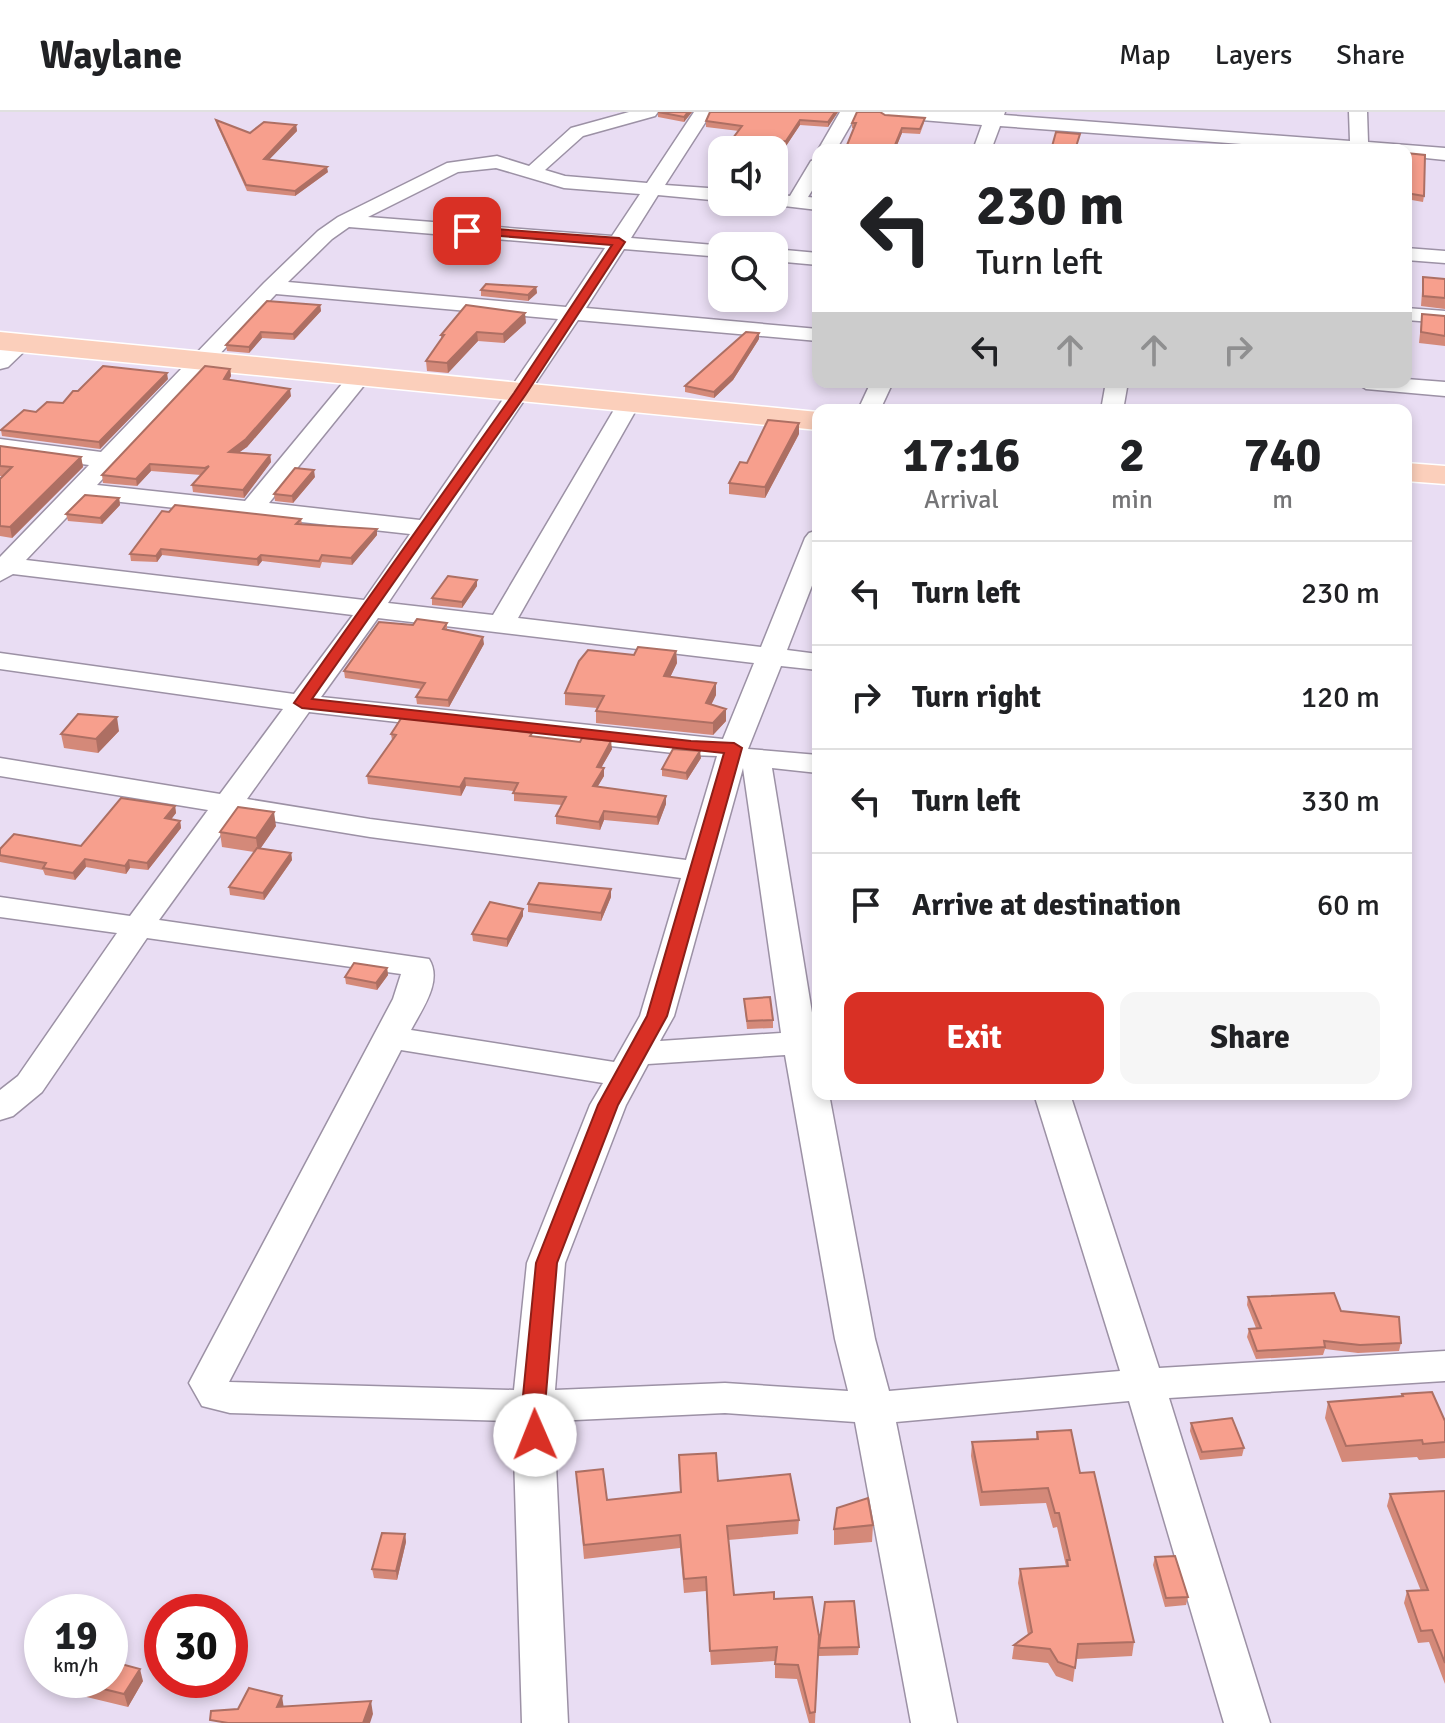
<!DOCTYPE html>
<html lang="en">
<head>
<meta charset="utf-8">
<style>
	:root { --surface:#fff; --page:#f6f6f6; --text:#202124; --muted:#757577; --line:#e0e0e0; --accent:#d93025 }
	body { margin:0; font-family:Signika,sans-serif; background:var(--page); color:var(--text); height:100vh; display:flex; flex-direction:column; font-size:30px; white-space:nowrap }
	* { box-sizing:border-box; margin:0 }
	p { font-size:26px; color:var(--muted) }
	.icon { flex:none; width:44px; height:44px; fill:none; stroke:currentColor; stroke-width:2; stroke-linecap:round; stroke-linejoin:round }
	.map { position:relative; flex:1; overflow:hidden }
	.sheet { position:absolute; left:812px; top:292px; width:600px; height:696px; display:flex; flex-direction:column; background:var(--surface); border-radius:16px; box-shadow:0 4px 12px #0003 }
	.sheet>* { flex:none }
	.guide { position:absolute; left:812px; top:32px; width:600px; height:244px; border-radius:16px; box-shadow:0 4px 12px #0003; background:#fff; color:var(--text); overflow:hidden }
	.buttons { position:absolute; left:708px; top:24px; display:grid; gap:16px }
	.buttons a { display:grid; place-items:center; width:80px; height:80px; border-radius:16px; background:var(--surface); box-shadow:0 4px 12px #0003; font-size:40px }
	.speed { position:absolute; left:24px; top:1482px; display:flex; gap:16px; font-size:40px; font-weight:700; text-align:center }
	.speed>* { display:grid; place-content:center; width:104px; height:104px; border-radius:50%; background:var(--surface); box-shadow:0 4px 12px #0003; line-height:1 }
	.speed small { font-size:20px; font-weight:400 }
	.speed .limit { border:12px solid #d22; background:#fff; color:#111 }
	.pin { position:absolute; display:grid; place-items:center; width:68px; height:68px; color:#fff; margin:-34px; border-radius:16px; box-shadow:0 4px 12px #0006 }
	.me { position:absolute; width:88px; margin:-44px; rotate:359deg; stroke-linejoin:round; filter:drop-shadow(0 0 6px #0008) }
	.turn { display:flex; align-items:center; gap:28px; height:168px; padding:0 32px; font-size:36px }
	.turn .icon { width:104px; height:104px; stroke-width:2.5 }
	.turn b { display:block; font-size:56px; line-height:68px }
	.lanes { display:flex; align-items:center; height:76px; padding:0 32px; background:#0003; justify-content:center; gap:40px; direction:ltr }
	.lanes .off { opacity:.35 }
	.eta { display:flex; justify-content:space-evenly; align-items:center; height:136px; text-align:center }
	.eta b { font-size:48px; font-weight:700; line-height:56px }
	.cta { display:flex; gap:16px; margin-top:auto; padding:16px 32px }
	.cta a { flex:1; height:92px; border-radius:16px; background:var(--accent); color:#fff; font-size:32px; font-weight:700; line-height:92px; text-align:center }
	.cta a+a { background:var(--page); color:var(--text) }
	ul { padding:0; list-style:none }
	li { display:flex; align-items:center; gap:24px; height:104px; padding:0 32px; border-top:2px solid var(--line) }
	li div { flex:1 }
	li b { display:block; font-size:30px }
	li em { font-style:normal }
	header { display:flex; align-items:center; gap:48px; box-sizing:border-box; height:112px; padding:0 40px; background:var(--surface); border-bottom:2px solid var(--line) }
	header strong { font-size:38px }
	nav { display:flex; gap:44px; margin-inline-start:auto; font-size:28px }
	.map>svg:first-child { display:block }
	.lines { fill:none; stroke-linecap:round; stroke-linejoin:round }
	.minor-casing { stroke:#9c91a5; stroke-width:3 }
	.major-casing { stroke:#fff; stroke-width:3 }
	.minor { fill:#fff; fill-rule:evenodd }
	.major { fill:#fbcfbb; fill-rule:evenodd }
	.wall { fill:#d48979 }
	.shaded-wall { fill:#ad6f63 }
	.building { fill:#f79f8d; stroke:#ad6f63; stroke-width:2 }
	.route { fill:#d93025; stroke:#8d1f18; stroke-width:2 }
</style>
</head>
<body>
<header>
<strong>Waylane</strong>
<nav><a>Map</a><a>Layers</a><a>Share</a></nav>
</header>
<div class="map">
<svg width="1445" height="1611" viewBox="0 0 1445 1611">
	<rect width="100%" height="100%" fill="#e9ddf3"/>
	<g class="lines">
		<defs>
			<path id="minor" d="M629,0H658L655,4L583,24L545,58L565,64L647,71L694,0H712L665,73L722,77V89L658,83L631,126L726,134H722V145L624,137L586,196L818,217V229L578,208L388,491L493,503L618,291L621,286H637L640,291L518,506L761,535L805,426L809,421L818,418V458L787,538L818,542V558L781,554L748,637L818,643V661L772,656L815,919H818V982H829L875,1227L889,1279L1120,1259L1034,982H1070L1159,1256L1445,1239V1269L1169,1286L1270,1611H1224L1129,1289L896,1310L957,1611H911L855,1310L725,1301L554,1309L568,1611H522L513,1309L230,1301L202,1294L189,1271L393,887L401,862L147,826L42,980L13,1004L0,1008V978L18,964L117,821L0,805V785L130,804L208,698L0,664V646L220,682L283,597L0,557V541L294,582L353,503L13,462L0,469V445L89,353L0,341V327L101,340L264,171L318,119L338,105L447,51L497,44L529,54L571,16ZM496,56L564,76L640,82L612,124L368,105L458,60ZM349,115L605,136L566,195L288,170L332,127ZM276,182L558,207L420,408L269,391L370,266L359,259L351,261L245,389L97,373ZM85,386L410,422L364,488L26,448ZM378,506L754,551L723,627L321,585ZM309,600L691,643L717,644L686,748L370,707L247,687ZM743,656L781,921L660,929L674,904ZM235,703L370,725L681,766L640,904L614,950L411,918C422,897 443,869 429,847L159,808ZM401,938L603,971L590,993L527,1151L514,1278L229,1270ZM785,943L835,1227L848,1279L725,1271L555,1278L565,1151L626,993L648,952Z
				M840,0H858L836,38H818Z
				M876,0H1005L1004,3L1350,29L1349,0H1367L1368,30L1445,36V48L1406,44V38H1323L1000,14L991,38H973L982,13L885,5Z
				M818,47V69L808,85L818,86V98L767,92L766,90H774V82L790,84L811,49Z
				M1406,136L1445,139V151L1406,148Z
				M774,137L818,141V153L774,149Z
				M1406,196L1445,199V211L1406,208Z
				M23,223L34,230L8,255L0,257V239L15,225Z
				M1406,267L1445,270V284L1366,277L1355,270H1406Z
				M871,270H893L880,298H858Z
				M1106,270H1128L1123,298H1101Z"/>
			<path id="major" d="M0,220L818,300V318L0,238Z
				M1406,351L1445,354V372L1406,369Z"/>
		</defs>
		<use href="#minor" class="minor-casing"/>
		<use href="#major" class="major-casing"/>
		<use href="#minor" class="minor"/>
		<use href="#major" class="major"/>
	</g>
	<path class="wall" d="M658,0H692L684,10L658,5Z
		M710,0H838L828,15L800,13L786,34L769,35L767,38H727V34L739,19L706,15V9Z
		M885,3L924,11L920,22L902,21L895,38H845L854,16H852V11Z
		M216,8L250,21L296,13L297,19L269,47L328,60L295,84L247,79L217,13Z
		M1406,41L1424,84L1423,90L1406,87Z
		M1423,165L1445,167V197L1421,194Z
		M536,175L537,181L528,189L481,184V178Z
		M320,193L321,199L294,228L262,226L249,241L227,239L226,233Z
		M1422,202L1445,204V234L1419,231Z
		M526,211L504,231L478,229L448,261L427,259L426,249L441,228V223Z
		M759,227L733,268L714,286L685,280V274Z
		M230,257L231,264L229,268L291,284L247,335L239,340L270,343L271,350L244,386L193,380L192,373L201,363L151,359L137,374L103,371L102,363Z
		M168,267L100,337L2,324L1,318L36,300L63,291L78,279Z
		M799,322L765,386L729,382V371L747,351Z
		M0,334L81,345L83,355L12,426L0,424V367L3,364H0Z
		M315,365L293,391L275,389L274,382Z
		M119,386L120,393L102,412L68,409L66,402Z
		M301,407L302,412L377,423L352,453L322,450L320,456L262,449L258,454L162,443L157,450L131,449L130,442Z
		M477,468V474L462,496L432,493V486Z
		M447,511V518L484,532L449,595L417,592L416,585L421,577L345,566L344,559L413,513Z
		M676,539L677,551L670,565L716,583L711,593L726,609L713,623L596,611V599L597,596L565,593V581L634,543Z
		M119,619L98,641L64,636L61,622Z
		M391,622L532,624L612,637L601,656L604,664L598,674L666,692L658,713L604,708L600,718L556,712V704L562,693L514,689V679L466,674L461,684L368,672L367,664L392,628Z
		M701,646L687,668L662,664V657Z
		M175,694L176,701L171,707L180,709L181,716L148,758L130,756L126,762L86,755L75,768L45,763L43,758L0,750V737L81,734Z
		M276,714L260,737L291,741L292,748L264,788L230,783L229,775L254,740L222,735L220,720Z
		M611,785L601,809L528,800V792Z
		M523,797V804L507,835L473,829L472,822Z
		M387,856L388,863L377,878L346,872L345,865Z
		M744,887L773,908V916L747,917Z
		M1248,1185L1341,1199L1401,1231L1399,1239L1358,1241L1325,1237L1323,1243L1256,1247L1247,1225L1249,1217L1256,1216L1247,1193Z
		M1402,1282L1445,1309V1346L1419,1348L1417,1345L1342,1350L1325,1306L1328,1290L1401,1284Z
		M1191,1311L1244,1336L1242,1344L1200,1348L1190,1319Z
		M1037,1320L1080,1361L1134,1530L1132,1544L1076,1547L1073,1570L1056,1564L1048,1551L1012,1547L1014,1533L1028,1523L1018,1471L1020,1457L1066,1454L1057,1415L1053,1416L1046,1391L980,1394L971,1344L972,1330L1036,1327Z
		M679,1343L718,1369L799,1408L798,1422L728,1428L734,1483L774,1487L819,1524L815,1611H809L797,1567L775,1566V1549L711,1553L706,1479L684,1481L680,1436L584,1447L576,1360L607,1388L680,1380Z
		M1445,1379V1572L1429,1530L1418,1531L1404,1491L1407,1479H1421L1387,1394L1390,1382Z
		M873,1413L872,1430L834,1433V1417Z
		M405,1422L406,1430L397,1468L374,1466L372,1457Z
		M1155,1445L1188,1485L1186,1493L1165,1495L1153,1453Z
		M859,1535L858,1543L819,1544V1536Z
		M67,1568L143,1569L128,1595L70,1581Z"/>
	<path class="shaded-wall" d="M688,0H692L684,10V5Z
		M835,0H838L828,15V10Z
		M800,8V13L786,34V29Z
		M296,13L297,19L265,52L264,47Z
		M902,16V21L895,38H893Z
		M327,55L328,60L295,84V79Z
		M536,175L537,181L528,189V183Z
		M320,193L321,199L294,228L293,222Z
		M525,201L526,211L504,231L503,222Z
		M261,220L262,226L249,241V235Z
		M477,220L478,229L448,261L447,251Z
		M759,221V227L733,268L714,286V280Z
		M230,257L231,264L225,274L224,267Z
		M167,261L168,267L100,337L99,330Z
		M290,277L291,284L247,335L230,347L229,340Z
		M799,311V322L765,386V375Z
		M270,343L271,350L244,386L243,378Z
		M81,345L83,355L12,426L10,415Z
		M150,352L151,359L137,374L136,367Z
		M314,358L315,365L293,391L292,384Z
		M119,386L120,393L102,412L100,406Z
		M377,417V423L352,453L351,446Z
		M161,437L162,443L157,450L156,444Z
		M261,443L262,449L258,454L257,447Z
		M477,468V474L462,496V490Z
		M483,525L484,532L449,595L448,588Z
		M676,539L677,551L665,576L664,564Z
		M716,571V583L706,603V591Z
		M726,597V609L713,623V611Z
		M117,605L119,619L98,641L96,627Z
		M611,629L612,637L597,663V655Z
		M700,639L701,646L687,668L686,661Z
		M604,656V664L593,682V674Z
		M465,666L466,674L461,684L460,675Z
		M666,684V692L658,713L657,705Z
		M175,694L176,701L166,714L165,706Z
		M604,699V708L600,718L599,710Z
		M274,700L276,714L258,740L256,726Z
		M180,709L181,716L148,758L147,751Z
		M291,741L292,748L264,788L263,781Z
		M85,747L86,755L75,768L73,761Z
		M129,748L130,756L126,762L125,754Z
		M611,777V785L601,809V801Z
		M523,797V804L507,835V827Z
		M387,856L388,863L377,878L376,871Z
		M405,1422L406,1430L397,1468L396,1459Z
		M140,1557L143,1569L128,1595L124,1582Z
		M282,1584L284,1597L277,1595Z
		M371,1589L373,1602L370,1611H363Z"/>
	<path class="building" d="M658,0H688L684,5Z
		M710,0H835L828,10L800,8L786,29L769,30L764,37L727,34L742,14L706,9Z
		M857,0H880L885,3L925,6L920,17L902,16L893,38H845L856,11H852Z
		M216,8L250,21L264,10L296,13L264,47L327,55L295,79L246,73Z
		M1056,20L1080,22L1075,38H1051Z
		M1406,41L1425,43L1424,84L1406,81Z
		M1423,165L1445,167V186L1423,184Z
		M486,172L536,175L528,183L481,178Z
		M267,189L320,193L293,222L261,220L249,235L226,233Z
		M466,193L525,201L503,222L477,220L447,251L426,249L444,223H441Z
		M1422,202L1445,204V224L1421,220Z
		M746,220L759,221L733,262L714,280L685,274Z
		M103,254L167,261L99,330L1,318L24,298L36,300L47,290L63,291L73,279H78Z
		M205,254L230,257L224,267L290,277L246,327L229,340L270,343L243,378L192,373L209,354L205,356L150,352L136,367L102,363Z
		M768,308L799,311L765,375L729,371L740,350L747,351Z
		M0,334L81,345L10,415L0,414V367L12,355L0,354Z
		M295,356L314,358L292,384L274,382Z
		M85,383L119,386L100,406L66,402Z
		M175,393L301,407L296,412L377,417L351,446L322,443L319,449L261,443L257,447L161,437L156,444L130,442L162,399L169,400Z
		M448,464L477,468L462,490L432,486Z
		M417,507L447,511L443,517L483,525L448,588L416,585L425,571L344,559L379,510L413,513Z
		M638,535L676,539L664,564L716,571L706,591L726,597L713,611L596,599L604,584L565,581L579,549L588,538L634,543Z
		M78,602L117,605L96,627L61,622Z
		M402,605L532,621L530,624L580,630L582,626L611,629L597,655L604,656L593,674L666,684L657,705L604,699L599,710L556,704L566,685L513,681L518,671L465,666L460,675L367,664L396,623L391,622Z
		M673,637L700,639L686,661L662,657Z
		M121,686L175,694L165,706L180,709L147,751L129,748L125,754L85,747L73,761L43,756L46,751L0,743V737L14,722L81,734Z
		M238,695L274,700L256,726L220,720Z
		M257,736L291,741L263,781L229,775Z
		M539,771L611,777L601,801L528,792Z
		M490,790L523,797L507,827L472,822Z
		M354,851L387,856L376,871L345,865Z
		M770,885L773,908L747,909L744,887Z
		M1334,1181L1341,1199L1399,1205L1401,1231L1360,1233L1324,1229L1325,1235L1257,1239L1249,1217L1261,1216L1248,1185Z
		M1432,1280L1445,1309V1330L1423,1332L1422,1328L1346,1334L1328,1290L1403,1284L1402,1282Z
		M1232,1306L1244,1336L1202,1340L1191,1311Z
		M1071,1318L1080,1361L1094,1360L1134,1530L1078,1532L1075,1556L1058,1550L1050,1537L1014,1533L1032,1520L1020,1457L1068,1454L1067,1448H1070L1059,1401H1055L1048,1376L982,1380L972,1330L1038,1327L1037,1320Z
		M716,1341L718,1369L790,1362L799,1408L727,1414L734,1483L774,1480V1487L812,1485L819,1524L815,1600L810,1601L798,1553L775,1552L777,1535L710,1539L706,1465L684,1467L680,1423L584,1433L576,1360L603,1357L607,1388L681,1380L679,1343Z
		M1445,1379V1551L1432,1518L1421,1519L1407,1479L1428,1478L1390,1382Z
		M868,1386L873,1413L834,1417L837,1396Z
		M382,1421L405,1422L396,1459L372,1457Z
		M1175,1444L1188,1485L1166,1486L1155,1445Z
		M854,1489L859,1535L819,1536L825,1490Z
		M110,1549L140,1557L124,1582L67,1568H110Z
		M249,1576L282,1584L277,1595L371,1589L363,1611H228L210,1608L211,1599L238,1597Z"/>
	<path class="route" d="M467,115L619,126L625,130L526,282L312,587L691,629L734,631L742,636L667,904L618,993L557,1151L545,1294L546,1323L543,1330L535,1332L526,1330L523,1323L522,1294L536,1151L598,993L647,904L724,641L302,596L294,591L514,281L612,133L463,121L461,119Z"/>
</svg>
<div class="buttons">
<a><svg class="icon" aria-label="sound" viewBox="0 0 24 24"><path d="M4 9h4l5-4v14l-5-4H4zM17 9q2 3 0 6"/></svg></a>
<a><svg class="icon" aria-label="search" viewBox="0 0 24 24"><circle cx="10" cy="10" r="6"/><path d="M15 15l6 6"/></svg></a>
</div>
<div class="speed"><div>19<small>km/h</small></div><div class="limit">30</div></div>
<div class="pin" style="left:467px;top:119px;background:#d93025"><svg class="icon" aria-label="arrive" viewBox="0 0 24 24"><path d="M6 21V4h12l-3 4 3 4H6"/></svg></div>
<svg class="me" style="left:535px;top:1323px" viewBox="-20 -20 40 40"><circle r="19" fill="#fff"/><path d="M0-13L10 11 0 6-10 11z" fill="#d93025"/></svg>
<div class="guide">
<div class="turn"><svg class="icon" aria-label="left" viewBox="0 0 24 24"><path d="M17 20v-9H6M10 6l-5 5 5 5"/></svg><div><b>230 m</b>Turn left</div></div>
<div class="lanes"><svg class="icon" aria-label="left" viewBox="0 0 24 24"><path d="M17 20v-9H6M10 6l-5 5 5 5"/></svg><svg class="icon off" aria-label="ahead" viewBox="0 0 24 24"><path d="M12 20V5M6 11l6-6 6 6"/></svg><svg class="icon off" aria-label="ahead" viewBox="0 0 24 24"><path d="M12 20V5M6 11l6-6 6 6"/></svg><svg class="icon off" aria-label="right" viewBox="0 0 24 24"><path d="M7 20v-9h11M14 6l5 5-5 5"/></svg></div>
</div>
<section class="sheet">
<div class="eta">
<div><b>17:16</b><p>Arrival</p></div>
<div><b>2</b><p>min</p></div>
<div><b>740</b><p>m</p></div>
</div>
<ul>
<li><svg class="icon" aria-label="left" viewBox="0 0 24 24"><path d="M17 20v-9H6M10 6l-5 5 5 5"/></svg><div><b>Turn left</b></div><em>230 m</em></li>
<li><svg class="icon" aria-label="right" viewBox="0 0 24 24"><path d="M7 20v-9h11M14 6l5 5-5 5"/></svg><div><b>Turn right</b></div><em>120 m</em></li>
<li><svg class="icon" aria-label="left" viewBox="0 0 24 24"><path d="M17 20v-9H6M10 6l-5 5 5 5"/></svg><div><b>Turn left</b></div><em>330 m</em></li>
<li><svg class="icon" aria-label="arrive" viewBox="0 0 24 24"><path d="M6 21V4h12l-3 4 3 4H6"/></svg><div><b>Arrive at destination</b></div><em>60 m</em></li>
</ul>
<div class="cta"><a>Exit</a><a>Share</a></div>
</section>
</div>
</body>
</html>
